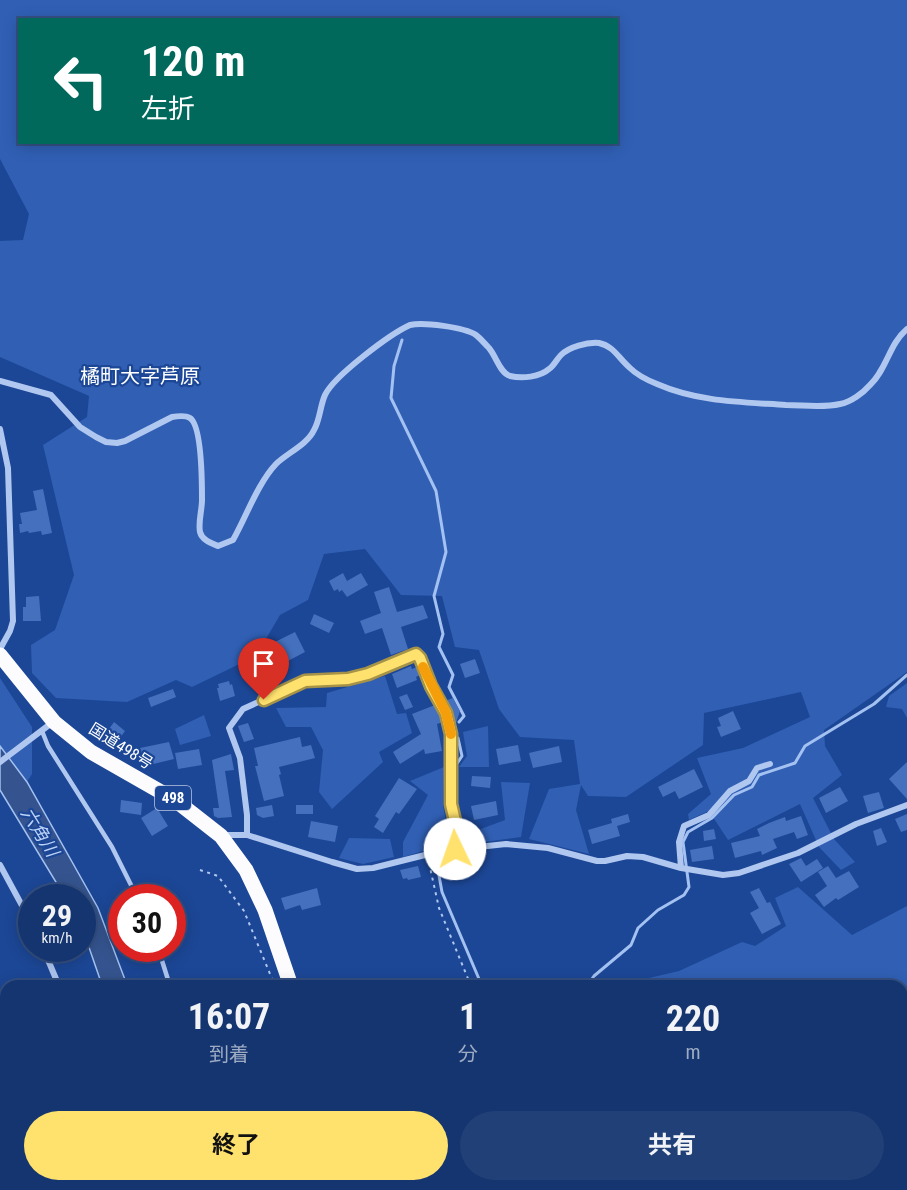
<!DOCTYPE html>
<html lang="ja">
<head>
<meta charset="utf-8">
<style>
	:root { --surface:#153570; --page:#224078; --text:#f1f3f6; --muted:#9dabc3; --line:#345083; --accent:#ffe26e }
	body { margin:0; font-family:"Roboto Condensed","Noto Sans JP",sans-serif; background:var(--page); color:var(--text); height:100vh; display:flex; flex-direction:column; font-size:22px; white-space:nowrap }
	* { box-sizing:border-box; margin:0 }
	p { font-size:20px; color:var(--muted) }
	.icon { flex:none; width:33px; height:33px; fill:none; stroke:currentColor; stroke-width:2; stroke-linecap:round; stroke-linejoin:round }
	.map { position:relative; flex:1; overflow:hidden }
	.sheet { position:absolute; left:0px; top:980px; width:908px; height:212px; display:flex; flex-direction:column; background:var(--surface); border-radius:18px 18px 0 0; box-shadow:0 3px 15px #0003,0 0 0 2px var(--line) }
	.sheet>* { flex:none }
	.hud { position:absolute; left:18px; top:18px; width:600px; height:126px; border-radius:0px; box-shadow:0 3px 15px #0003,0 0 0 2px var(--line); background:#00695c; color:#fff; overflow:hidden }
	.speed { position:absolute; left:18px; top:884px; display:flex; gap:12px; font-size:30px; font-weight:700; text-align:center }
	.speed>* { display:grid; place-content:center; width:78px; height:78px; border-radius:50%; background:var(--surface); box-shadow:0 3px 15px #0003,0 0 0 2px var(--line); line-height:1 }
	.speed small { font-size:15px; font-weight:400 }
	.speed .limit { border:9px solid #d22; background:#fff; color:#111 }
	.pin { position:absolute; display:grid; place-items:center; width:51px; height:51px; color:#fff; margin:-62px -26px; border-radius:50% 50% 50% 0; rotate:-45deg; box-shadow:0 0 6px #0007 }
	.pin .icon { rotate:45deg }
	.me { position:absolute; width:66px; margin:-33px; rotate:357deg; stroke-linejoin:round; filter:drop-shadow(0 0 4px #0008) }
	.turn { display:flex; align-items:center; gap:21px; height:126px; padding:0 24px; font-size:27px }
	.turn .icon { width:78px; height:78px; stroke-width:2.5 }
	.turn b { display:block; font-size:42px; line-height:51px }
	.eta { display:flex; justify-content:space-evenly; align-items:center; height:102px; text-align:center }
	.eta b { font-size:36px; font-weight:700; line-height:42px }
	.cta { display:flex; gap:12px; margin-top:auto; padding:12px 24px }
	.cta a { flex:1; height:69px; border-radius:36px; background:var(--accent); color:#111; font-size:24px; font-weight:700; line-height:69px; text-align:center }
	.cta a+a { background:var(--page); color:var(--text) }
	.map>svg:first-child { display:block }
	.green { fill:#305fb4; fill-rule:evenodd }
	.water { fill:#35548f; stroke:#a3c1f1; stroke-width:1.5 }
	.lines { fill:none; stroke-linecap:round; stroke-linejoin:round }
	.stream { stroke:#a3c1f1; stroke-width:3 }
	.building { fill:#4470bd }
	.path { stroke:#b0c7f0; stroke-width:2; stroke-dasharray:3 4.5; stroke-linecap:butt }
	.service { stroke:#b0c7f0; stroke-width:4.5 }
	.minor { stroke:#b0c7f0; stroke-width:6 }
	.trunk { stroke:#fcfcff; stroke-width:15 }
	.route-casing { stroke:#a69348; stroke-width:15 }
	.route { stroke:#ffe26e; stroke-width:10 }
	.slow { stroke:#f59e0b; stroke-width:10 }
	.labels { text-anchor:middle; dominant-baseline:central; stroke-width:4.5; stroke-linejoin:round; paint-order:stroke }
	.shield { fill:#1c4796; stroke:#bbc8e0; stroke-width:1.5 }
	.shield-label { font-size:15px; font-weight:bold; fill:#fff }
	.street-label { font-size:16px; fill:#fff; stroke:#1c4796 }
	.water-label { font-size:18px; font-style:italic; fill:#bcd2f6; stroke:#1c4796 }
	.quarter-label { font-size:20px; fill:#fff; stroke:#1c4796 }
</style>
</head>
<body>
<div class="map">
<svg width="907" height="1190" viewBox="0 0 907 1190">
	<rect width="100%" height="100%" fill="#1c4796"/>
	<path class="green" d="M0,0H907V672L824,730L825,746L842,775L813,798L834,839L855,862L841,870L819,847L800,804L728,840L709,811L689,820L688,814L711,794L697,758L743,748L810,717L801,692L704,713L703,745L626,797L588,796L581,785L576,810L589,854L529,839L549,789L580,784L574,740L520,737L499,709L479,650L455,647L442,596L401,595L365,549L324,554L308,600L280,615L256,656L192,687L176,680L127,702L56,698L32,673L31,645L55,630L74,575L43,445L87,417L89,396L0,357V241L23,240L29,214L0,159ZM20,20H616V142H20Z
		M385,676L397,714L406,713L412,733L379,752L383,762L332,809L319,792L323,750L311,727H286L276,708L326,707L327,693Z
		M0,678L32,727V774L27,782L0,746Z
		M907,683V718L902,709L886,707L889,696Z
		M204,715L211,736L180,745L175,729Z
		M488,726L489,767H459L467,756L463,732Z
		M444,767L443,805L450,843L403,857V842L428,795L410,781Z
		M501,782L530,783L521,837L470,844V833L505,820Z
		M349,838L390,839L394,857L363,864L339,858Z
		M798,887L852,935L907,906V1043H902V986L619,985L679,971L742,942L755,946L786,926L775,898Z
		M397,1185H645V1190H398Z"/>
	<path class="water" d="M0,746L27,782L98,908L127,985H102L83,930L82,897H65L0,790Z
		M134,1185H161L162,1190H134Z"/>
	<g class="lines">
		<path class="stream" d="M402,340L394,366L391,398L436,491L446,552L434,596L443,634L439,647L453,675L449,687L464,716L459,722
			M456,765L462,756L458,738
			M461,839L463,829
			M456,854L436,859L442,892L482,986
			M587,986L594,976L631,945L638,928L658,910L684,895L689,887L683,842L688,832L712,818L734,795L752,787L759,775L795,763L805,746L874,704L907,675
			M322,1190L328,1185"/>
	</g>
	<path class="building" d="M43,489L52,533L42,535L41,531L29,533L28,531L20,533L19,524H22L20,513L37,510L33,491Z
		M343,573L347,581L361,573L368,585L347,597L342,590L339,592L338,589L334,591L329,581Z
		M389,587L397,612L423,605L428,618L401,627L408,649L391,655L382,628L365,634L360,621L381,613L374,592Z
		M39,596L41,621H23V607H26V597Z
		M314,614L334,623L329,633L310,624Z
		M295,632L305,652L286,662L282,653L273,658L267,646Z
		M475,659L480,673L465,678L460,664Z
		M265,661L267,671L252,679L248,665Z
		M411,666L412,669L417,667L420,675L416,677L417,680L397,688L392,674Z
		M229,681L230,685L232,684L235,696L220,701L217,688H219L218,684Z
		M173,689L176,697L151,707L148,698Z
		M407,694L413,707L405,710L399,697Z
		M453,698L460,711L455,726L451,711L445,701Z
		M435,705L443,722L437,724L442,751L425,754L424,749L400,764L393,752L421,734L412,714Z
		M733,711L741,729L721,737L717,727L721,726L718,718Z
		M114,722L125,731L120,738L109,729Z
		M248,723L254,739L244,742L238,726Z
		M300,737L302,747L311,745L315,758L279,767L281,774L279,775L284,796L264,801L255,766H258L254,748Z
		M169,742L174,759L145,766L140,748Z
		M518,745L521,761L499,765L496,749Z
		M559,746L562,762L533,768L529,753Z
		M199,749L202,765L178,769L175,753Z
		M231,754L234,770L225,771L232,817L218,818L214,816L213,808H219L212,760Z
		M907,762V799L889,779Z
		M694,769L703,787L679,799L675,791L663,797L658,787Z
		M472,776L491,777L490,788L471,786Z
		M399,778L417,789L399,814L396,812L383,833L374,827L379,819L375,816Z
		M840,787L848,801L826,813L819,798Z
		M879,792L884,808L868,813L863,796Z
		M121,800L142,803L141,815L120,812Z
		M496,801L498,815L474,820L471,806Z
		M272,805L274,816L263,818L257,815L256,808Z
		M296,805H313V814H296Z
		M157,808L168,826L152,836L141,818Z
		M628,814L630,822L617,826L620,836L592,844L588,830L612,823L611,819Z
		M907,814V830L901,832L895,819Z
		M801,816L808,835L797,839L794,832L773,839L777,848L762,855L761,851L735,858L731,843L760,836L757,829L769,823L785,817L786,821Z
		M311,821L338,826L335,842L308,837Z
		M881,828L887,842L877,846L873,831Z
		M714,829L716,839L704,841L703,831Z
		M712,846L714,859L692,862L690,850Z
		M801,858L806,866L817,859L823,868L801,882L789,864Z
		M418,866L421,877L408,880L407,878L403,879L400,870Z
		M828,866L836,878L849,871L859,887L838,900L836,898L824,907L815,895L827,886L818,872Z
		M317,888L321,905L302,910L300,905L285,910L281,898Z
		M759,888L767,903L770,902L781,924L762,934L750,913L759,908L750,892Z"/>
	<g class="lines">
		<path class="path" d="M429,863L439,908L471,986
			M200,870L218,876L244,911L275,986
			M309,1190L314,1185"/>
		<path class="service" d="M42,731L48,746L112,847L137,897
			M158,948L170,986
			M202,1185V1190"/>
		<path class="minor" d="M0,381L51,395L80,427L96,437L106,442L117,443L125,441L172,417C178,416 185,415 190,418C202,426 202,485 202,500C202,510 198,522 200,532C202,540 211,543 218,546L233,540C246,517 258,483 276,464C287,453 307,445 314,430C320,420 320,406 325,395C334,376 390,334 410,325C423,322 464,327 476,335C480,338 485,344 489,348C496,356 500,373 510,376C522,379 540,377 549,369C554,366 556,360 561,355C569,347 587,342 599,343C614,346 619,359 630,368C638,376 647,380 657,384C698,402 742,402 786,405C803,405 823,408 840,404C851,402 863,393 870,385C887,369 889,344 907,329
			M0,429L8,468L13,621L10,631L0,649
			M0,762L53,722
			M223,835H247L332,862L357,869L373,868L441,851L506,844L548,848L597,861H605L627,856L643,857L681,868L723,875L739,873L798,853L856,824L907,805
			M247,835V815L240,758L229,728L243,709L305,681L348,679L368,673L416,654L420,658L431,686L446,713L451,734V804L457,834L455,849
			M0,865L32,924
			M681,868L679,842L684,826L709,815L730,791L749,781L757,768L770,764
			M43,948L59,986
			M902,1048H907
			M95,1185L96,1190
			M11,1190L19,1185"/>
		<path class="trunk" d="M0,655L54,722L91,752L175,800L221,836L246,870L265,910L291,986
			M360,1185L362,1190"/>
	</g>
	<g class="lines">
		<defs>
			<path id="route" d="M264,700L305,681L348,679L368,674L416,654L420,658L431,686L446,713L451,734V804L458,834L455,849"/>
		</defs>
		<use href="#route" class="route-casing"/>
		<use href="#route" class="route"/>
		<path class="slow" d="M423,667L446,713L451,734"/>
	</g>
	<g class="labels">
		<rect class="shield" x="155" y="786" width="36" height="24" rx="4.5"/>
		<g class="shield-label">
			<text x="173" y="798">498</text>
		</g>
		<g class="street-label">
			<text transform="translate(121 746) rotate(32)">国道498号</text>
		</g>
		<g class="water-label">
			<text transform="translate(40 832) rotate(58)">六角川</text>
		</g>
		<g class="quarter-label">
			<text x="140" y="376">橘町大字芦原</text>
		</g>
	</g>
</svg>
<div class="speed"><div>29<small>km/h</small></div><div class="limit">30</div></div>
<div class="pin" style="left:264px;top:700px;background:#d93025"><svg class="icon" aria-label="arrive" viewBox="0 0 24 24"><path d="M6 21V4h12l-3 4 3 4H6"/></svg></div>
<svg class="me" style="left:455px;top:849px" viewBox="-20 -20 40 40"><circle r="19" fill="#fff"/><path d="M0-13L10 11 0 6-10 11z" fill="#ffe26e"/></svg>
<div class="hud">
<div class="turn"><svg class="icon" aria-label="left" viewBox="0 0 24 24"><path d="M17 20v-9H6M10 6l-5 5 5 5"/></svg><div><b>120 m</b>左折</div></div>
</div>
<section class="sheet">
<div class="eta">
<div><b>16:07</b><p>到着</p></div>
<div><b>1</b><p>分</p></div>
<div><b>220</b><p>m</p></div>
</div>
<div class="cta"><a>終了</a><a>共有</a></div>
</section>
</div>
</body>
</html>
